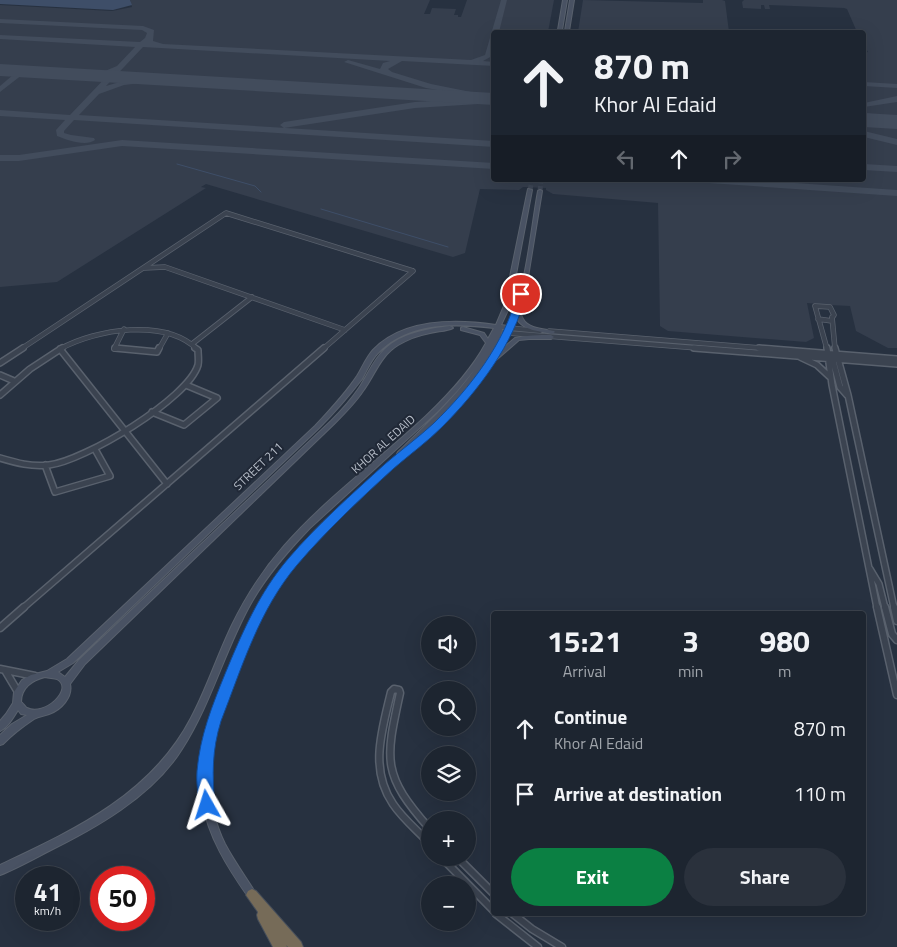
<!DOCTYPE html>
<html lang="en">
<head>
<meta charset="utf-8">
<style>
	:root { --surface:#1d2530; --page:#2a313c; --text:#f1f3f6; --muted:#a0a5ab; --line:#3b424c; --accent:#0b8043 }
	body { margin:0; font-family:"Titillium Web",sans-serif; background:var(--page); color:var(--text); height:100vh; display:flex; flex-direction:column; font-size:19px; white-space:nowrap }
	* { box-sizing:border-box; margin:0 }
	p { font-size:16px; color:var(--muted) }
	.icon { flex:none; width:28px; height:28px; fill:none; stroke:currentColor; stroke-width:2; stroke-linecap:round; stroke-linejoin:round }
	.map { position:relative; flex:1; overflow:hidden }
	.side { position:absolute; left:491px; top:611px; width:375px; height:305px; display:flex; flex-direction:column; background:var(--surface); border-radius:5px; box-shadow:0 5px 20px #0002,0 0 0 1px var(--line) }
	.side>* { flex:none }
	.hud { position:absolute; left:491px; top:30px; width:375px; height:152px; border-radius:5px; box-shadow:0 5px 20px #0002,0 0 0 1px var(--line); background:#1d2530; color:var(--text); overflow:hidden }
	.buttons { position:absolute; left:421px; top:616px; display:grid; gap:10px }
	.buttons a { display:grid; place-items:center; width:55px; height:55px; border-radius:50%; background:var(--surface); box-shadow:0 5px 20px #0002,0 0 0 1px var(--line); font-size:25px }
	.speed { position:absolute; left:15px; top:866px; display:flex; gap:10px; font-size:25px; font-weight:700; text-align:center }
	.speed>* { display:grid; place-content:center; width:65px; height:65px; border-radius:50%; background:var(--surface); box-shadow:0 5px 20px #0002,0 0 0 1px var(--line); line-height:1 }
	.speed small { font-size:12px; font-weight:400 }
	.speed .limit { border:8px solid #d22; background:#fff; color:#111 }
	.pin { position:absolute; display:grid; place-items:center; width:42px; height:42px; color:#fff; margin:-21px; border:2px solid #fff; border-radius:50%; box-shadow:0 1px 5px #0007 }
	.me { position:absolute; width:55px; margin:-28px; rotate:354deg; stroke-linejoin:round; filter:drop-shadow(0 0 4px #0008) }
	.turn { display:flex; align-items:center; gap:18px; height:105px; padding:0 20px; font-size:22px }
	.turn .icon { width:65px; height:65px; stroke-width:2.5 }
	.turn b { display:block; font-size:35px; line-height:42px }
	.lanes { display:flex; align-items:center; height:48px; padding:0 20px; background:#0003; justify-content:center; gap:25px; direction:ltr }
	.lanes .off { opacity:.35 }
	.eta { display:flex; justify-content:space-evenly; align-items:center; height:85px; text-align:center }
	.eta b { font-size:30px; font-weight:700; line-height:35px }
	.action { display:flex; gap:10px; margin-top:auto; padding:10px 20px }
	.action a { flex:1; height:58px; border-radius:30px; background:var(--accent); color:#fff; font-size:20px; font-weight:700; line-height:58px; text-align:center }
	.action a+a { background:var(--page); color:var(--text) }
	ul { padding:0; list-style:none }
	li { display:flex; align-items:center; gap:15px; height:65px; padding:0 20px }
	li div { flex:1 }
	li b { display:block; font-size:19px }
	li em { font-style:normal }
	.map>svg:first-child { display:block }
	.airport { fill:#353e4d }
	.water { fill:#3e4e68 }
	.lines { fill:none; stroke-linecap:round; stroke-linejoin:round }
	.stream { stroke:#3e4e68; stroke-width:1 }
	.taxiway { fill:#424c5c; fill-rule:evenodd }
	.runway { fill:#424c5c; fill-rule:evenodd }
	.secondary-tunnel { stroke:#3d4655; stroke-width:5; stroke-dasharray:5 2.5; stroke-linecap:butt }
	.street-far2-casing { stroke:#59616d; stroke-width:5.5 }
	.street-far1-casing { stroke:#59616d; stroke-width:8 }
	.street-casing { stroke:#59616d; stroke-width:9 }
	.secondary-casing { stroke:#59616d; stroke-width:2 }
	.highway-casing { stroke:#464e5a; stroke-width:2 }
	.street-far2 { stroke:#3b4350; stroke-width:4 }
	.street-far1 { stroke:#3b4350; stroke-width:5 }
	.street { stroke:#3b4350; stroke-width:6 }
	.secondary { fill:#495263; fill-rule:evenodd }
	.highway { fill:#766b58; fill-rule:evenodd }
	.route { fill:#1a73e8; stroke:#114b97 }
	.labels { text-anchor:middle; dominant-baseline:central; stroke-width:4; stroke-linejoin:round; paint-order:stroke }
	.street-label { font-size:12px; fill:#b8bfca; stroke:#202836 }
</style>
</head>
<body>
<div class="map">
<svg width="897" height="947" viewBox="0 0 897 947">
	<rect width="100%" height="100%" fill="#273140"/>
	<path class="airport" d="M130,0H430L424,14H430L432,8L456,9L454,15H458V17H461L467,0H554L548,32H494V180H864V53L868,52L864,45V32H857L847,9L844,8L769,5L770,9H765L764,5H761V9L743,8L742,2L744,0H897V348H888L856,331L850,306L830,305L807,303L814,338L806,342L668,331L660,326L658,203L553,194L546,190V188L523,187L519,190L480,189L465,253L453,257L206,184L201,187L206,188L57,282L0,287V5L112,11L132,7Z
		M583,0L703,3V0H722L725,1L729,32H578Z"/>
	<path class="water" d="M0,0H130L132,5L113,10L0,4Z"/>
	<g class="lines">
		<path class="stream" d="M177,164L255,186L261,192
			M321,209L448,247"/>
		<path class="taxiway" d="M501,0H507L499,32H494L492,56L483,61L494,62V66L402,61L388,69L392,72L431,84L476,93V97L426,88L344,62L348,60L380,69L383,63L390,61L143,47L106,86L123,81L154,77L158,79L157,81L124,85L99,94L79,115L494,141V147L74,120L64,131V133L71,135L94,138L95,140C86,147 67,140 57,136L56,130L65,120L0,116V110L70,115L108,75L83,77H80V73L105,71L117,66L135,47L0,39V35L140,42L145,38L147,33L142,30L0,23V19L143,26L154,30L153,41L163,44L471,60L485,55Z
			M20,69L27,71L0,92V86Z
			M864,82L897,84V88L864,86Z
			M897,96V102L864,107V103Z
			M494,97V103L415,108L284,128L280,125L284,122L415,102Z
			M864,113L897,117V123L864,119Z
			M864,131L897,139V145L864,137Z
			M122,140L494,163V169L122,146L19,161H0V155H19Z
			M864,164L897,166V172L864,170Z
			M704,180H751L897,190V196L709,183Z"/>
		<path class="runway" d="M0,64L494,93V105L0,76Z
			M864,113L897,115V129L864,127Z"/>
		<path class="secondary-tunnel" d="M530,190L532,180
			M540,191L541,180"/>
		<defs>
			<path id="street-far2" d="M144,268L165,267L345,330
				M832,317L835,349
				M818,319L832,321
				M509,328L540,331
				M549,331L774,349
				M507,333L710,349
				M192,344L252,297
				M21,349L226,213L413,271
				M60,349C96,329 165,318 197,349
				M116,349H114L124,329
				M159,349L168,333
				M323,349L413,271
				M827,349L815,306L830,307L834,315L832,318"/>
			<path id="street-far1" d="M115,348L157,352L159,348
				M694,348L897,364
				M759,348L897,359
				M827,348L832,385L877,608
				M835,348L848,395L894,608
				M60,349L167,484
				M800,357L817,365L830,377
				M832,357L840,387L847,395
				M0,363L23,348
				M0,375L14,381
				M0,395L30,369L62,348
				M152,412L184,425L217,398L186,385
				M0,458C17,463 31,467 49,465C84,461 188,399 198,365C199,361 198,355 198,350L195,348
				M45,465L55,492L110,476L96,451
				M870,569L879,584L885,608
				M23,608L324,348"/>
			<path id="street" d="M877,607L897,695
				M885,607L892,634L897,640
				M894,607L897,621
				M0,628L24,607
				M0,669L35,676
				M6,672L18,692
				M430,829C382,775 385,761 400,693L399,690L394,689L391,692C382,730 369,769 393,804C403,819 418,831 430,844
				M442,858L494,911
				M458,858L494,894
				M496,914L538,947
				M513,914L532,929L562,947"/>
			<path id="secondary" d="M563,0H567L562,30L560,31L558,30Z
				M570,0H574L569,31L567,32L565,31Z
				M528,189L532,190L510,306L501,325L508,326C527,285 530,235 538,191L540,190L542,191L528,277L520,311C521,313 521,316 523,319C528,329 545,329 554,331L555,332L552,334C540,331 524,331 517,319L501,350L515,338C527,335 539,335 551,335L554,337L551,339H529L519,340L496,360L494,361C460,414 410,450 364,492C329,524 294,559 269,600C253,627 243,657 231,686C211,738 199,791 225,844C234,861 245,876 255,892L257,895L255,898L252,900L249,898C228,868 208,837 202,800C196,762 208,723 222,689C234,658 246,627 262,598C294,544 350,496 398,456L397,454L398,452C425,426 453,400 475,369L457,391L438,411L310,528C287,552 266,576 250,605C224,652 211,704 182,749C152,797 94,829 45,853C30,861 15,869 0,875V865C74,830 151,795 191,718C207,688 217,656 232,625C246,596 263,570 284,546C326,498 379,460 426,416C448,395 471,371 486,343L480,335L461,330V328L463,327L484,333L488,339L494,328C454,323 408,322 378,353C371,360 367,370 362,379C349,396 334,413 319,428L73,663L58,672L65,677L79,660L331,421C341,411 351,400 359,388C368,375 373,360 385,349C402,333 427,329 450,326L453,328C447,331 438,331 430,333C419,335 408,339 398,345C380,356 375,375 363,391C355,403 345,413 335,423L85,664L70,684C73,697 61,710 49,714C44,716 39,716 34,719C22,727 13,734 3,744L0,745V735L12,724L27,715L21,714L18,710C13,718 8,727 0,731V721L6,714L13,703L14,692L22,680L31,675L47,671L67,659L315,426C330,410 345,394 357,376C362,368 366,358 373,350C404,318 455,319 496,325L504,306ZM502,329H506C492,358 473,385 450,408C463,393 502,347 502,329ZM45,677C49,678 54,678 57,679C75,689 44,717 27,708C26,708 22,702 21,702C21,688 32,680 45,677Z"/>
			<path id="highway" d="M252,889L256,891L301,942L303,947H288L286,945L287,947H273L258,919L257,915L258,912L246,895L248,891Z"/>
		</defs>
		<use href="#street-far2" class="street-far2-casing"/>
		<use href="#street-far1" class="street-far1-casing"/>
		<use href="#street" class="street-casing"/>
		<use href="#secondary" class="secondary-casing"/>
		<use href="#highway" class="highway-casing"/>
		<use href="#street-far2" class="street-far2"/>
		<use href="#street-far1" class="street-far1"/>
		<use href="#street" class="street"/>
		<use href="#secondary" class="secondary"/>
		<use href="#highway" class="highway"/>
	</g>
	<path class="route" d="M521,291L526,294C514,344 478,391 442,427C427,442 409,455 393,469C360,499 326,531 297,565C259,610 242,667 221,721C212,750 212,775 215,805L212,810L207,812L201,810L199,805C198,794 196,782 197,771C200,736 212,706 225,674C242,633 259,593 288,559C317,525 352,494 385,464C401,450 419,437 434,423C470,388 505,343 517,294Z"/>
	<g class="labels">
		<g class="street-label">
			<text transform="translate(383 444) rotate(-42)">KHOR AL EDAID</text>
			<text transform="translate(258 466) rotate(-44)">STREET 211</text>
		</g>
	</g>
</svg>
<div class="buttons">
<a><svg class="icon" aria-label="sound" viewBox="0 0 24 24"><path d="M4 9h4l5-4v14l-5-4H4zM17 9q2 3 0 6"/></svg></a>
<a><svg class="icon" aria-label="search" viewBox="0 0 24 24"><circle cx="10" cy="10" r="6"/><path d="M15 15l6 6"/></svg></a>
<a><svg class="icon" aria-label="layers" viewBox="0 0 24 24"><path d="M12 4l9 5-9 5-9-5zM3 14l9 5 9-5"/></svg></a>
<a>+</a>
<a>−</a>
</div>
<div class="speed"><div>41<small>km/h</small></div><div class="limit">50</div></div>
<div class="pin" style="left:521px;top:294px;background:#d93025"><svg class="icon" aria-label="arrive" viewBox="0 0 24 24"><path d="M6 21V4h12l-3 4 3 4H6"/></svg></div>
<svg class="me" style="left:207px;top:805px" viewBox="-20 -20 40 40"><path d="M0-17L14 15 0 8-14 15z" fill="#1a73e8" stroke="#fff" stroke-width="4"/></svg>
<div class="hud">
<div class="turn"><svg class="icon" aria-label="ahead" viewBox="0 0 24 24"><path d="M12 20V5M6 11l6-6 6 6"/></svg><div><b>870 m</b>Khor Al Edaid</div></div>
<div class="lanes"><svg class="icon off" aria-label="left" viewBox="0 0 24 24"><path d="M17 20v-9H6M10 6l-5 5 5 5"/></svg><svg class="icon" aria-label="ahead" viewBox="0 0 24 24"><path d="M12 20V5M6 11l6-6 6 6"/></svg><svg class="icon off" aria-label="right" viewBox="0 0 24 24"><path d="M7 20v-9h11M14 6l5 5-5 5"/></svg></div>
</div>
<section class="side">
<div class="eta">
<div><b>15:21</b><p>Arrival</p></div>
<div><b>3</b><p>min</p></div>
<div><b>980</b><p>m</p></div>
</div>
<ul>
<li><svg class="icon" aria-label="ahead" viewBox="0 0 24 24"><path d="M12 20V5M6 11l6-6 6 6"/></svg><div><b>Continue</b><p>Khor Al Edaid</p></div><em>870 m</em></li>
<li><svg class="icon" aria-label="arrive" viewBox="0 0 24 24"><path d="M6 21V4h12l-3 4 3 4H6"/></svg><div><b>Arrive at destination</b></div><em>110 m</em></li>
</ul>
<div class="action"><a>Exit</a><a>Share</a></div>
</section>
</div>
</body>
</html>
